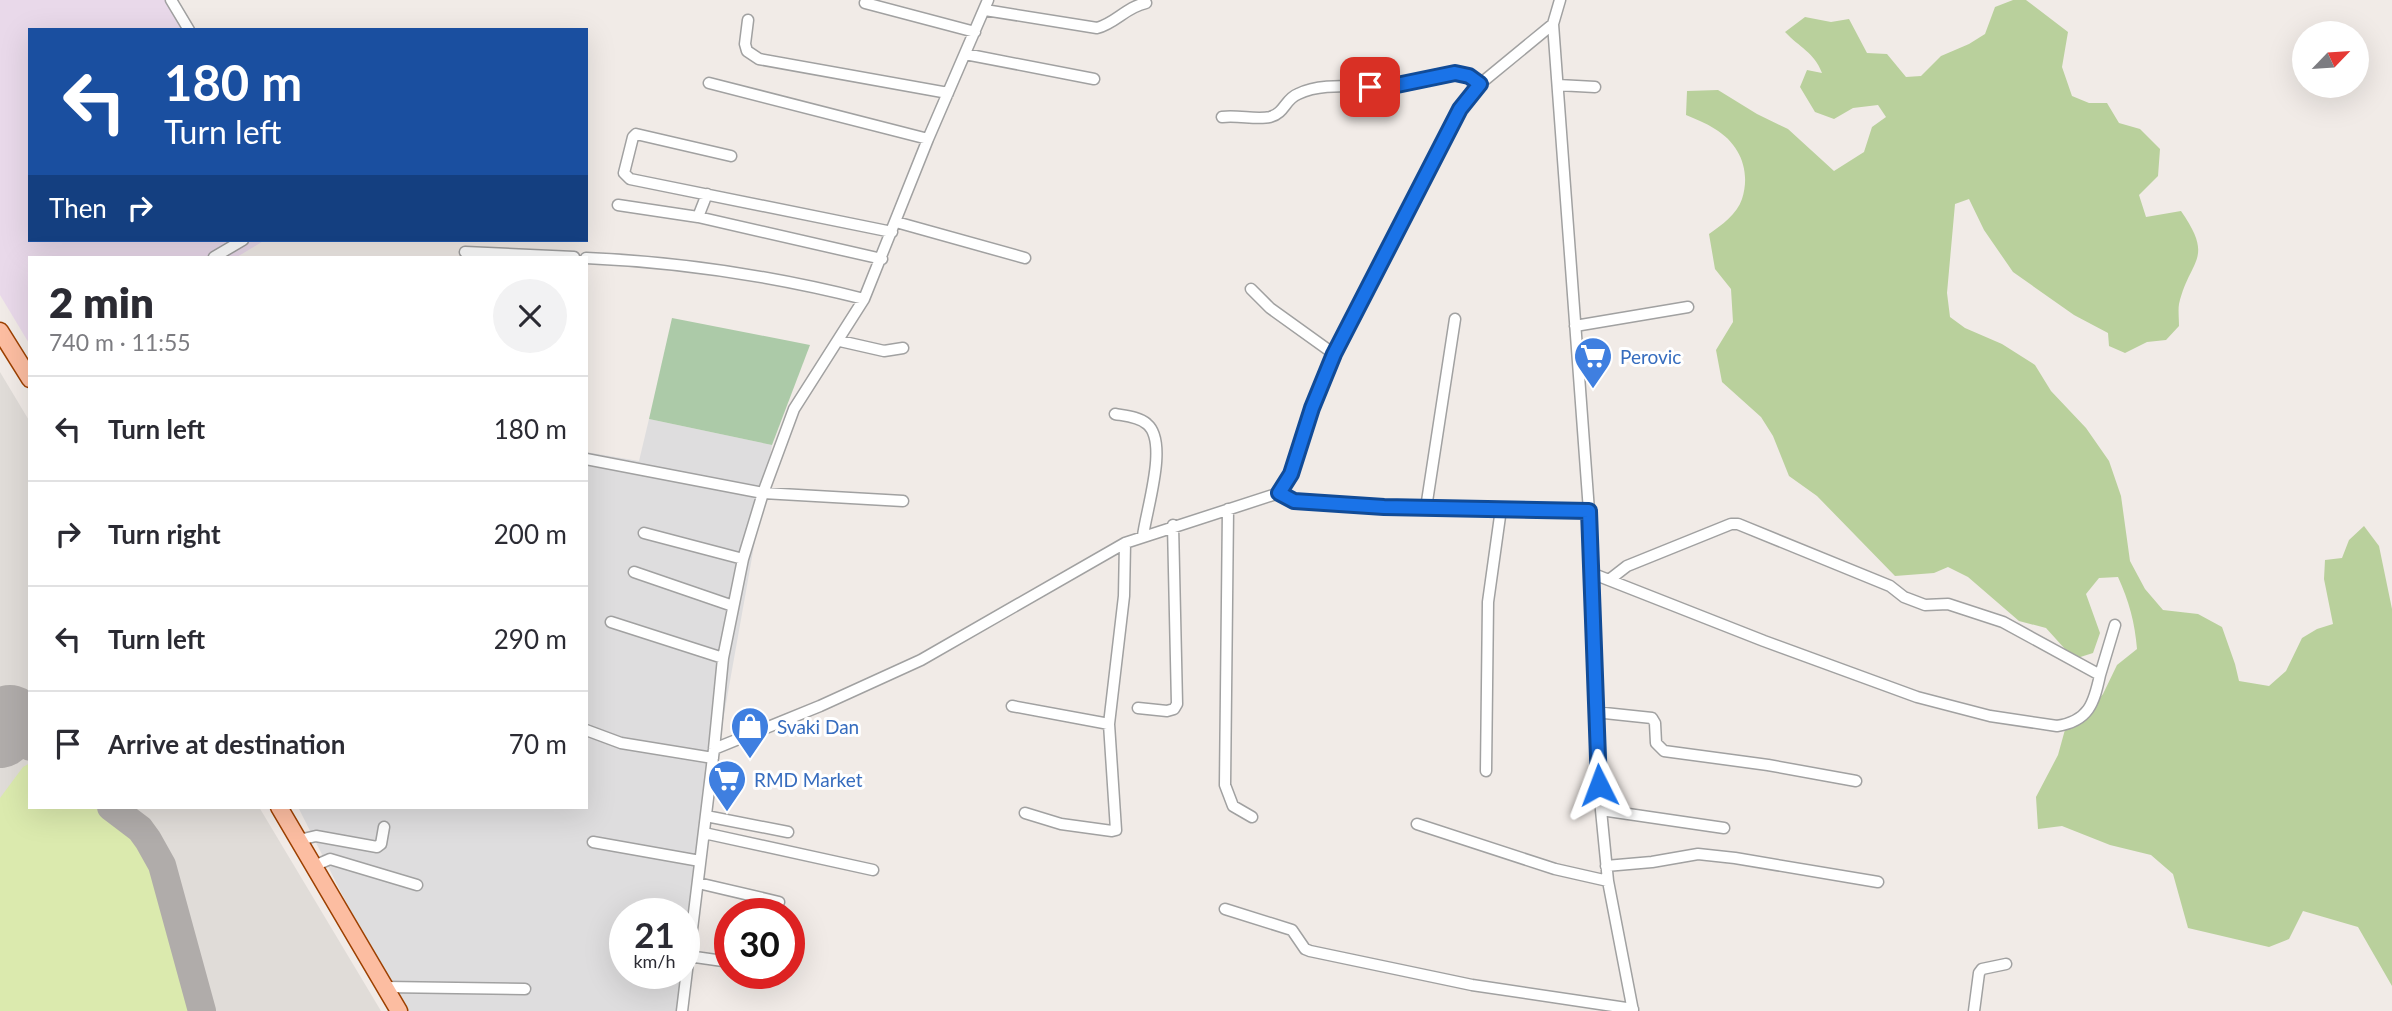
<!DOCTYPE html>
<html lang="en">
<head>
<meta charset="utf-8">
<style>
	:root { --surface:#fff; --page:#f2f2f3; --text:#2b2b33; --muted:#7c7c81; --line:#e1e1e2 }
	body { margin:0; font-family:Lato,sans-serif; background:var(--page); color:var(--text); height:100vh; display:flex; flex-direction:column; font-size:26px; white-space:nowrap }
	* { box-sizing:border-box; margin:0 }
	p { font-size:23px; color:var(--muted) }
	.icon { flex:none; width:38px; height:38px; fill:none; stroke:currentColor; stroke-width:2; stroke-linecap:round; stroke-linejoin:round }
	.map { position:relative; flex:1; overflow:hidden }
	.panel { position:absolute; left:28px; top:256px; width:560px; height:553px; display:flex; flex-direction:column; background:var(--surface); border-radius:0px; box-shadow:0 7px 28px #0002 }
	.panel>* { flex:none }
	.top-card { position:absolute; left:28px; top:28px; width:560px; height:214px; border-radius:0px; box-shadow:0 7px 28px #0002; background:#1a4fa0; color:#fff; overflow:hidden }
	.needle { width:46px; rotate:65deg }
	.controls { position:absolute; left:2292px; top:21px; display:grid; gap:14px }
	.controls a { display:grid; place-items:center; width:77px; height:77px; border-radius:50%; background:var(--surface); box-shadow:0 7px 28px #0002; font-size:35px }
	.speed { position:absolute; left:609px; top:898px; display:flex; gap:14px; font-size:35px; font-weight:700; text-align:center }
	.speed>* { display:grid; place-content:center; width:91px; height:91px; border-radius:50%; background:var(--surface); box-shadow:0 7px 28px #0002; line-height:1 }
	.speed small { font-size:18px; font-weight:400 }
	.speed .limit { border:10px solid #d22; background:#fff; color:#111 }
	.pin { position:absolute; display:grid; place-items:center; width:60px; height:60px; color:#fff; margin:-30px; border-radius:14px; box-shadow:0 4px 10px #0006 }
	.me { position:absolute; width:77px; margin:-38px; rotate:357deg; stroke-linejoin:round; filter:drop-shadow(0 0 5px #0008) }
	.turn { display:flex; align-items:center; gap:24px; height:147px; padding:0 21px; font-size:32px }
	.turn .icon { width:91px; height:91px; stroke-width:2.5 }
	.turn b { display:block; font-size:49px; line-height:60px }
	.then { display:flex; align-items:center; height:66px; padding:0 21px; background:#0003; gap:14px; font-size:26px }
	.round { display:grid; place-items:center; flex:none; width:74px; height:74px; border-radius:37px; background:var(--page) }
	.summary { display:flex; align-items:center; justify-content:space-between; height:119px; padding:0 21px }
	h1 { font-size:42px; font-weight:800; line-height:52px }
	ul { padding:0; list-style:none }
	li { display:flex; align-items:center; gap:21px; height:105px; padding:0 21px; border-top:2px solid var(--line) }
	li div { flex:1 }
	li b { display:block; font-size:26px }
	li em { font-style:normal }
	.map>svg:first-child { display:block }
	.residential { fill:#deddde; fill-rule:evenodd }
	.industrial { fill:#e9d9ea }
	.airport { fill:#e0dcd8 }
	.grass { fill:#dbeaae }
	.forest { fill:#b9d09c }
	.cemetery { fill:#accaa8 }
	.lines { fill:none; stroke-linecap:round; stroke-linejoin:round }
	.taxiway { stroke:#b0acaa; stroke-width:28 }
	.runway { stroke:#b0acaa; stroke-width:70 }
	.street-casing { stroke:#a1a1a1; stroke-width:13 }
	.primary-casing { stroke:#9d4000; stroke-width:19 }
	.street { stroke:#fff; stroke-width:10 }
	.primary { stroke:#fcbda1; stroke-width:16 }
	.route-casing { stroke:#114b97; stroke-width:18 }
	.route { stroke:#1a73e8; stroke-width:12 }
	.labels { text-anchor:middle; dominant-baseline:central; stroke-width:6; stroke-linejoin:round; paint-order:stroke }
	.shop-label { font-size:19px; fill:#366cbe; stroke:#fff; text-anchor:start }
</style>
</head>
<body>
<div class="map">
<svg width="2392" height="1011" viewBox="0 0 2392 1011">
	<rect width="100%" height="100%" fill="#f1ebe7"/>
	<path class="residential" d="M649,419L772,445L706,816L688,1011H401L298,807H586V452L639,461ZM625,914H684V973H625Z"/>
	<path class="industrial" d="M0,0H174L192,30H30V240H265L237,257H30V345L0,295Z"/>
	<path class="airport" d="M0,372L30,422V807H259L381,1011H0Z"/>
	<path class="grass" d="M30,763V807H94L124,830L143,852L158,883L193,1011H0V798L23,767Z"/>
	<path class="forest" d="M2013,0H2026L2068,32L2062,67L2072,96L2089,103H2107L2119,123L2140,129L2160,149L2158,176L2139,195L2146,217L2181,211C2215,260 2190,258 2179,304C2178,310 2179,319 2179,326L2166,340L2147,342L2125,353L2109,346L2108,333L2074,315L2013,272L1984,230L1969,199L1955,204L1947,293L1950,317L1965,328L2002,344L2035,365L2051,391L2086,428L2109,461L2121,496L2130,561L2145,589L2163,610L2198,614L2222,627L2235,664L2239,681L2269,686L2286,671L2302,638L2317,629L2333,624L2324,579L2325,560L2342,558L2349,540L2364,526L2379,546L2392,609V986L2358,927L2303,911L2289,939L2269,947L2188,928L2173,874L2151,855L2110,845L2062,826L2038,829L2036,797L2058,755L2066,726L2089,711L2103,694L2117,665L2137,649C2135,623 2129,601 2118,577L2099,578L2086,594L2100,633L2093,653L2074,659L2046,628L2019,621L1968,577L1948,567L1934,573L1895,576L1817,496L1789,476L1773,436L1761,417L1722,382L1716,350L1733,322L1731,289L1715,269L1709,234C1722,225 1737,214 1742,199C1751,171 1740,144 1715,129C1706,123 1695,119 1686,115L1687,91L1718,90L1757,114L1788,129L1834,171L1864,152L1872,127L1886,117L1878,105L1853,108L1834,119L1815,112L1800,87L1807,70L1822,73C1814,52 1800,48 1785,32L1805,17L1831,22L1849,19L1867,53L1887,54L1906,77L1921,76L1941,56L1969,44L1985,34L1995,7Z"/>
	<path class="cemetery" d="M672,318L810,345L772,445L649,419Z"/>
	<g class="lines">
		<path class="taxiway" d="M4,728L30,747
			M111,807L140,829L148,840L162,865L202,1011"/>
		<path class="runway" d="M0,733L10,720"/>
		<defs>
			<path id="street" d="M171,0L189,30
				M865,3L975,32
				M985,10L1097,28C1116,23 1126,7 1146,3
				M748,20L745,44L747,51L759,59L948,93
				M1553,24L1589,511L1595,712L1601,810L1608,881L1633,1011
				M965,54L1094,79
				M709,83L928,139
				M1558,85L1595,87
				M1222,117C1238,115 1257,120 1270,117C1285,113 1285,99 1298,94C1326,80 1363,90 1393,86C1413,83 1437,72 1457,73C1466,74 1473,79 1480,84
				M731,156L636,134L633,137L624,173L630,179L892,232
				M618,205L698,217L882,259
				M698,217L707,194
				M896,222L1025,258
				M465,252L574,257
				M214,257L243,240
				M586,258C680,262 773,276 864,299
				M1251,289L1270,308L1334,354
				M1575,326L1688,307
				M840,341L884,351L903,348
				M1115,414C1126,416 1139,417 1147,424C1169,442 1146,510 1143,536
				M586,459L763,493L903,501
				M1279,493L1294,501L1384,507L1589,511
				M1426,508L1455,319
				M1228,509L1225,785L1233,806L1252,817
				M644,533L743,559
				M634,572L733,606
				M1591,573L1764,641L1917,697L1990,716L2057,726C2089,721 2094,703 2100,675
				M1609,580L1627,566L1731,524H1738L1890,586L1904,597L1925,605L1948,604L2003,622L2100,675L2115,625
				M611,622L723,658
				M1012,706L1109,724
				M1138,708L1167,711L1174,709L1177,704L1173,525
				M1595,712L1652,718L1655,723L1656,743L1664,751L1768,765L1856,781
				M586,730L621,743L713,758
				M714,749L820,706L921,660L1125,543L1279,493L1291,474L1312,408L1334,354L1460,109L1480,84L1553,24L1560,0
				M1486,771L1488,602L1501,509
				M1601,810L1724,828
				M1025,813L1061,824L1112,831L1116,830L1109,724L1124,596L1125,543
				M706,816L788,832
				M1417,824L1555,869L1608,881
				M704,833L873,870
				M299,840L316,836L377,847L381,844L384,827
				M593,842L700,861
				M314,866L330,859L417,885
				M1606,866L1652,862L1698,854L1735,858L1878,882
				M698,883L779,902
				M1225,909L1292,930L1305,949L1310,951L1472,985L1633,1009
				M688,956L730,962
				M385,987L525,989
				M682,1011L714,749L723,658L743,559L763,493L794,409L864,299L928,139L988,0
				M1974,1011L1979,973L1982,969L2006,964"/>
			<path id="primary" d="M0,331L30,379
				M279,807L399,1011"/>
		</defs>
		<use href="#street" class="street-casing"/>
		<use href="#primary" class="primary-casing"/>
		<use href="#street" class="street"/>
		<use href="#primary" class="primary"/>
	</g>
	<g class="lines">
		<defs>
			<path id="route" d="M1370,87L1392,86L1455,73L1469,76L1480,84L1460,109L1334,354L1312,408L1291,474L1279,493L1294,501L1384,507L1589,511L1599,785"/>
		</defs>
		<use href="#route" class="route-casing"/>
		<use href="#route" class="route"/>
	</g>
	<defs>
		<symbol id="supermarket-pin" viewBox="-11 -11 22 30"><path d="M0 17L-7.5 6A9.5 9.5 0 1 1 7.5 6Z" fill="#3f7fe0" stroke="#fff"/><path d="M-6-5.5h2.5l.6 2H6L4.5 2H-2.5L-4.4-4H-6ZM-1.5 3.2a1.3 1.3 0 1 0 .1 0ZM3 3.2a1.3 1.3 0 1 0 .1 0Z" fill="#fff"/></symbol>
		<symbol id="shop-pin" viewBox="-11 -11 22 30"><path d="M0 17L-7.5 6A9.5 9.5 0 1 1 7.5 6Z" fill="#3f7fe0" stroke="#fff"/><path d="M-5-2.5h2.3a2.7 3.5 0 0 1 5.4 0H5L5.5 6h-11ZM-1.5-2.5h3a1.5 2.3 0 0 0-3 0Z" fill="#fff"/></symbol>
	</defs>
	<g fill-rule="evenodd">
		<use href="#supermarket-pin" x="1571" y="334" width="44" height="60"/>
		<use href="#shop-pin" x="728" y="704" width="44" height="60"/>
		<use href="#supermarket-pin" x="705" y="757" width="44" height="60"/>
	</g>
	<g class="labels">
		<g class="shop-label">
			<text x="1620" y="356">Perovic</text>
			<text x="777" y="726">Svaki Dan</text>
			<text x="754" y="779">RMD Market</text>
		</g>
	</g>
</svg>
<div class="controls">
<a><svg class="needle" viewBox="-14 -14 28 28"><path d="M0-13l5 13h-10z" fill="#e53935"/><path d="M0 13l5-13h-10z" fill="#7c7c81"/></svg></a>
</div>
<div class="speed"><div>21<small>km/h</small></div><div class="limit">30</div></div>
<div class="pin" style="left:1370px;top:87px;background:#d93025"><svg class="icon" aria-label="arrive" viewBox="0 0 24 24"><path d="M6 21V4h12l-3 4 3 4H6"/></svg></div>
<svg class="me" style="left:1599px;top:785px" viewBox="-20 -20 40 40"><path d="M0-17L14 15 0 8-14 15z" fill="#1a73e8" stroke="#fff" stroke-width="4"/></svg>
<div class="top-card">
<div class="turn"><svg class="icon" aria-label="left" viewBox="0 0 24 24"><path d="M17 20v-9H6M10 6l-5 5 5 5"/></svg><div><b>180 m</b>Turn left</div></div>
<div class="then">Then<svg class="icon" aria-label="right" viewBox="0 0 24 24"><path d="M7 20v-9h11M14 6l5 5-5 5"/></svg></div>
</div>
<section class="panel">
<div class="summary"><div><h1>2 min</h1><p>740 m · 11:55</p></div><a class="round"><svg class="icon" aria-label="close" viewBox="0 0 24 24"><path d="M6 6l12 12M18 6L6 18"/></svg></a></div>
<ul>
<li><svg class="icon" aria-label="left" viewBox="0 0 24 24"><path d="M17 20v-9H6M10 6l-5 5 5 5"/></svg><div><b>Turn left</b></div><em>180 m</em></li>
<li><svg class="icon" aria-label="right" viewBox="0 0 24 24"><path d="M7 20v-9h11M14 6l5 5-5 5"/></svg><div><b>Turn right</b></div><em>200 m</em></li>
<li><svg class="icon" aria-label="left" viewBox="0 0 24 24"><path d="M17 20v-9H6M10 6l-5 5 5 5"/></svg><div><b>Turn left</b></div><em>290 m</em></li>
<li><svg class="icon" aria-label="arrive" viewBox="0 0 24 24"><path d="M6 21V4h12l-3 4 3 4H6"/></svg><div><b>Arrive at destination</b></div><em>70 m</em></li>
</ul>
</section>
</div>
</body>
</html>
